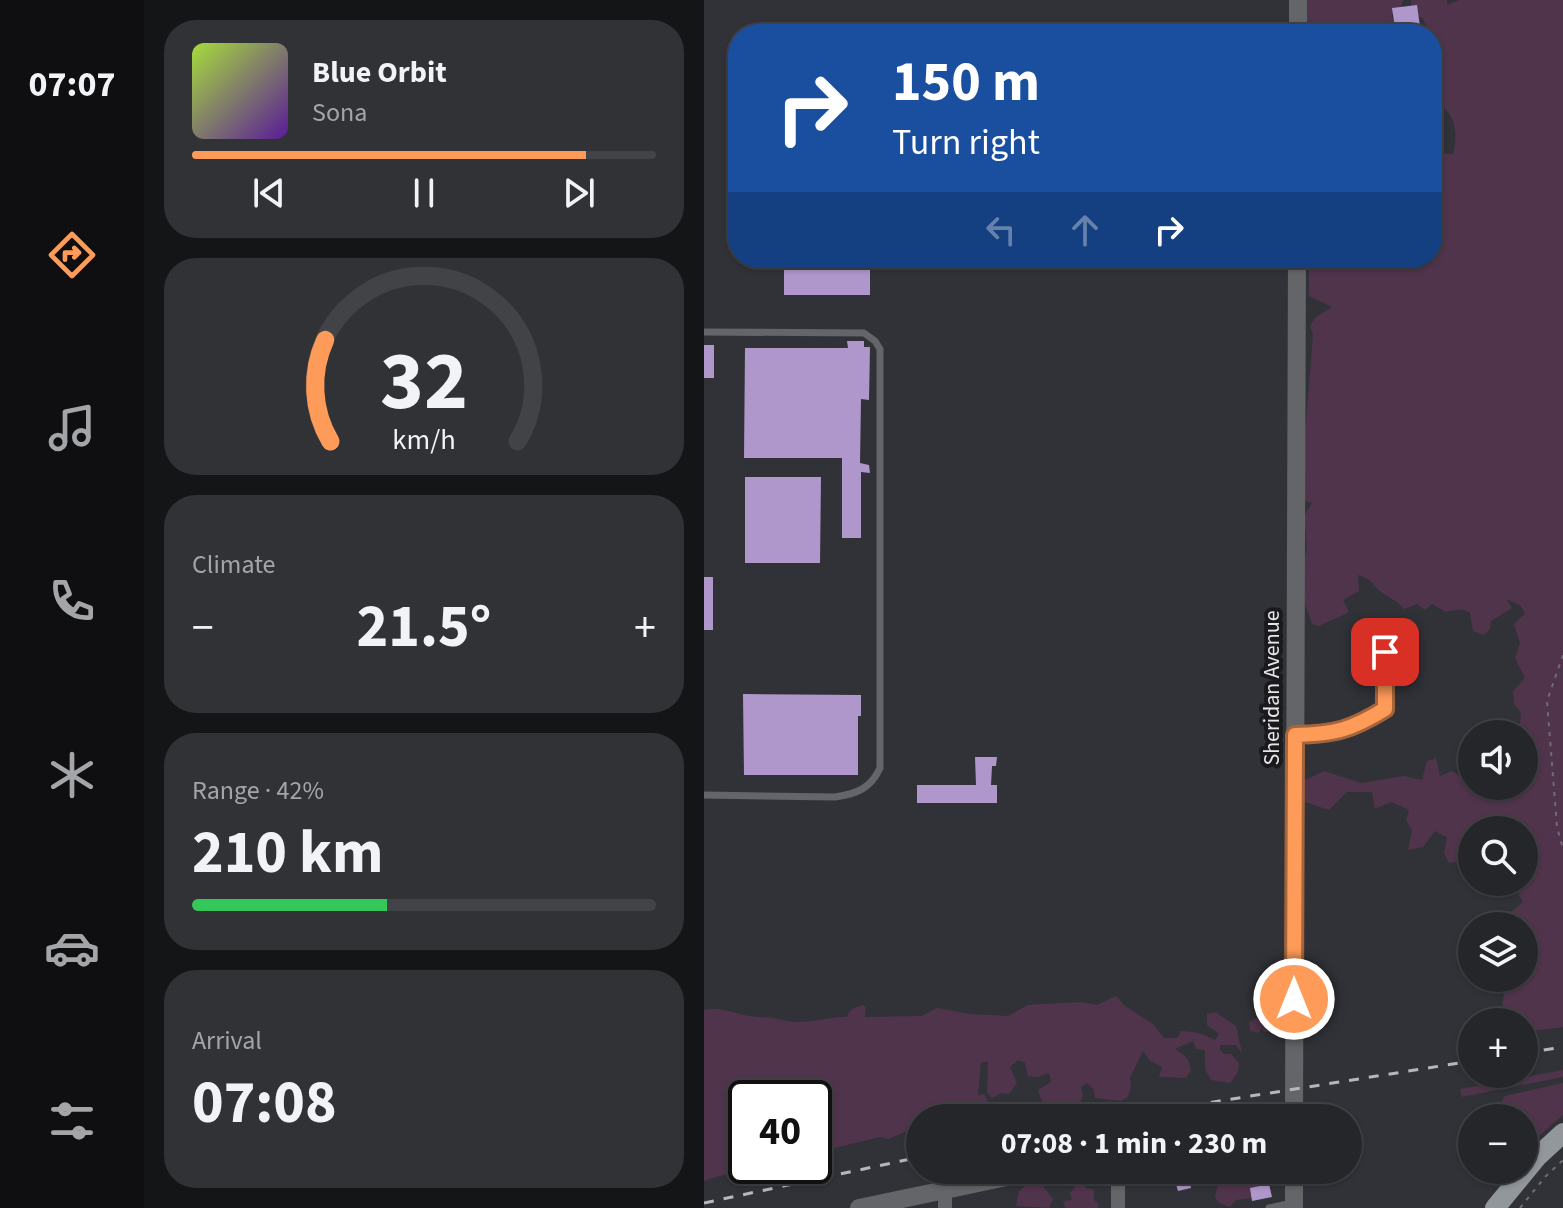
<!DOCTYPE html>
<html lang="en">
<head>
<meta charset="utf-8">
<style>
	body { margin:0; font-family:"Source Sans 3",sans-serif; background:#313236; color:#f1f3f6; height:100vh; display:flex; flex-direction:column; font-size:30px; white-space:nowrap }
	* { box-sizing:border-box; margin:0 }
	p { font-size:26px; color:#a3a5a8 }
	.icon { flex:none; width:44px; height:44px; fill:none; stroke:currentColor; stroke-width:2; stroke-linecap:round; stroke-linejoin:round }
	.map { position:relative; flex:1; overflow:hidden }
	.drawer { display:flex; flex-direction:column; gap:20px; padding:20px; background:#141517; width:560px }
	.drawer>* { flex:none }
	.top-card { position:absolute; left:24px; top:24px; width:714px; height:244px; border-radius:32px; box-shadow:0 2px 6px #0004,0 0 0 2px #424347; background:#1a4fa0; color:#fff; overflow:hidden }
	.tools { position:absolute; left:754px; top:720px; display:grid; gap:16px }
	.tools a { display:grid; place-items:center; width:80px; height:80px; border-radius:50%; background:#25262a; box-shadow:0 2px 6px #0004,0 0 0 2px #424347; font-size:40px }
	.speed { position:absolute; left:24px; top:1080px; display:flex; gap:16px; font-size:40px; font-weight:700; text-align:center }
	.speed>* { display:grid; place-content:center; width:104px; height:104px; border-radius:50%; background:#25262a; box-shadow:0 2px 6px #0004,0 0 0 2px #424347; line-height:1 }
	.speed .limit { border:4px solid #111; border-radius:12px; background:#fff; color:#111 }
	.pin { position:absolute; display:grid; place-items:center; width:68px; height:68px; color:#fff; margin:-34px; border-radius:16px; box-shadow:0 4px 12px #0006 }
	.me { position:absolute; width:88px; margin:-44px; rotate:0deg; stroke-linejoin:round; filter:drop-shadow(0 0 6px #0008) }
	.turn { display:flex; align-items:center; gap:28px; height:168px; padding:0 32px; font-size:36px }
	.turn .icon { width:104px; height:104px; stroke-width:2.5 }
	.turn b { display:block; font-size:56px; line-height:68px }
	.lanes { display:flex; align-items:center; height:76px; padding:0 32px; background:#0003; justify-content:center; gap:40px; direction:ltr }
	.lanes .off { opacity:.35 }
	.big { font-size:60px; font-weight:700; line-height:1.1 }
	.drawer .tile { flex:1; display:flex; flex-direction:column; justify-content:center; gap:12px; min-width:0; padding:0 28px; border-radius:32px; background:#313236 }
	.drawer .dial { align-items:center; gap:0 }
	.dial svg { height:208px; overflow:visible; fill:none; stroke:#424347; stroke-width:7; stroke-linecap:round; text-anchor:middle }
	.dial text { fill:#f1f3f6; stroke:none }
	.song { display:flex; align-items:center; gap:24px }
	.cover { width:96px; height:96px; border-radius:12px; background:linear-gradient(135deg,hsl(80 70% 55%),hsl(270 70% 35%)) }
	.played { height:8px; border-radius:4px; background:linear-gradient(90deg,#fe9b59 85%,#424347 85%) }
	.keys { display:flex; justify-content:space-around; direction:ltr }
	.heat { display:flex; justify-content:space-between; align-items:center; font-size:44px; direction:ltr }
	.charge { height:12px; border-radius:6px; background:linear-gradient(90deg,#34c759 42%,#424347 0) }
	.trip { position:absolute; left:202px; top:1104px; width:456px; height:80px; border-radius:40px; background:#25262a; box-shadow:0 2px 6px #0004,0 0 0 2px #424347; font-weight:700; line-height:80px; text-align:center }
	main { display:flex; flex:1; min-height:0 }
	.tab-bar { display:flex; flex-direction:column; width:144px; justify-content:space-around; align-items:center; background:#0f0f11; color:#a3a5a8 }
	.tab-bar .icon { width:56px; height:56px }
	.tab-bar .on { color:#fe9b59 }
	.tab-bar b { font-size:36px; color:#f1f3f6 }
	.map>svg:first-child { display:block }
	.green { fill:#50344b; fill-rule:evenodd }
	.building { fill:#b097cb }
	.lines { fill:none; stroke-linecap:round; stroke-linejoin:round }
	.path { stroke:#6e6e74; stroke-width:2; stroke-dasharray:4 6; stroke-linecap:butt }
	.service { stroke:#636568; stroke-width:7 }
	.minor { stroke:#636568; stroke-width:14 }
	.tertiary { stroke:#636568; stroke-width:18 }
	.primary { stroke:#92979c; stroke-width:20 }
	.rail { stroke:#b6b7bb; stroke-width:3; stroke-dasharray:10 10; stroke-linecap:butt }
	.route-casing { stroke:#a5653a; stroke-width:20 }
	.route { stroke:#fe9b59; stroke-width:14 }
	.labels { text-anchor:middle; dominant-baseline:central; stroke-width:8; stroke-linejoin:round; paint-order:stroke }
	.street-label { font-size:22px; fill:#e6e6ea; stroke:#1a1a1d }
</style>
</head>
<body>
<main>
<nav class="tab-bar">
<b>07:07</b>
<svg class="icon on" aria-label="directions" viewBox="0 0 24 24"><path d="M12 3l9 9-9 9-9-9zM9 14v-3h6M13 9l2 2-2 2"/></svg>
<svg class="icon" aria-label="music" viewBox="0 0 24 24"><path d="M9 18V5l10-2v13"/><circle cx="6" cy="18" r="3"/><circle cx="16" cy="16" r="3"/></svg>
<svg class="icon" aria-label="phone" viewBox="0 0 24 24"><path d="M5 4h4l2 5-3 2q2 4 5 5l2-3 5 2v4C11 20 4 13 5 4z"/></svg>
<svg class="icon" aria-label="climate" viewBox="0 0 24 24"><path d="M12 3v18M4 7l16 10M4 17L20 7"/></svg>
<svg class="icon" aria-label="car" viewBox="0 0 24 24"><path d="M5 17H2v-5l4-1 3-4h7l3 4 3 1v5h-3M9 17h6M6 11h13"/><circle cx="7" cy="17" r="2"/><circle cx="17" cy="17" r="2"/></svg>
<svg class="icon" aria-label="filters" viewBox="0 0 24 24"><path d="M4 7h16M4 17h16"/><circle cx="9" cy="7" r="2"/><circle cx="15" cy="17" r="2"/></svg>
</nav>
<section class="drawer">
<div class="tile">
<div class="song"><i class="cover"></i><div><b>Blue Orbit</b><p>Sona</p></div></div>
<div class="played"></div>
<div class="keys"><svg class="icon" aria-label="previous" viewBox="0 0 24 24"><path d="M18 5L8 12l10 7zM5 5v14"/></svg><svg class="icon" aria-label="pause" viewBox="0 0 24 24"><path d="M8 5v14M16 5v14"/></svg><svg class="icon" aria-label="next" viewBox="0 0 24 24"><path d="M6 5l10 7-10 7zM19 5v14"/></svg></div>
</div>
<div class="tile dial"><svg viewBox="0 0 100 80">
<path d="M14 69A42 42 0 1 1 86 69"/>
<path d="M14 69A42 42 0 0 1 12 30" stroke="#fe9b59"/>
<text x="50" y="56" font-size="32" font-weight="700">32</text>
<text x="50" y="72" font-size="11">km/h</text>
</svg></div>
<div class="tile"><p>Climate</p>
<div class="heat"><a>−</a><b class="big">21.5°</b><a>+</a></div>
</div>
<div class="tile"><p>Range · 42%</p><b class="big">210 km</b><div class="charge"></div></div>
<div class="tile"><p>Arrival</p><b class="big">07:08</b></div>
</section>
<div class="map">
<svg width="859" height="1208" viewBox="0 0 859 1208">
	<rect width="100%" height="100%" fill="#313238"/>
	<g class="green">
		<polygon points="602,0 699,0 697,7 687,16 698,29 696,34 602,34"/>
		<path d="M707 0H743V5L755 0H859V1027L820 1032V1022H806L798 1010 802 978H820V926H797L791 914 808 911 819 902 808 882H820V830H768V859L745 863 740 853 743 837 731 831 719 847 704 850 708 830 702 820 705 810 687 802 671 809 668 792H643L625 810 601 802 597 782 620 771 657 783 700 776 718 780 723 761 732 758 736 776 748 771 768 783V786L780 789 820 786V734H815L817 713 810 704 809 691 821 678 811 658 816 643 810 624 821 613 816 605 802 599 808 608 787 621 786 629 780 635 769 631 766 613C760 608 749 610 742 612L728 604 721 610 713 604 700 609C692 599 686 599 677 592 666 583 671 581 654 575L655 591 639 600 645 612C635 618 625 620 615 626L608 624 601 604 599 564 603 549 600 516 608 503 596 499 609 335 606 326 611 318 628 307 605 296V258H728V153L749 154C754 135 752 117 737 105L738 85 728 81V34H704L724 30 719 19 708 12Z"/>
		<polygon points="197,258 269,258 269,267 197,268"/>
		<path d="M412 996 421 1006 449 1024 460 1038H474L476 1031C489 1031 500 1034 511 1040L515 1034 503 1025V1014L511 1012 532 1026 538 1053 532 1045H516V1050L520 1054H527L535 1063 534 1072 526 1083 507 1080 501 1069V1050L492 1049 489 1041 471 1049C481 1056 485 1057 487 1070L482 1078 455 1077 458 1067 446 1061 439 1051 426 1078 427 1087 424 1097 417 1101 391 1098 390 1090 383 1083 377 1087 379 1096 375 1105H369L362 1111 352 1108V1103L338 1102 334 1090 347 1082 345 1073 334 1077 324 1076 321 1063 314 1060 306 1067 313 1083 305 1094 297 1093 288 1098 283 1093 284 1062H277L274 1095 280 1094 284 1101 283 1118H216V1125L185 1139 175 1137 123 1150 117 1167C79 1173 37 1166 0 1181V1010C20 1006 36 1017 56 1017 69 1018 66 1017 79 1020 100 1026 121 1017 142 1017L148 1009 159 1005 162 1007 161 1017 218 1016 233 1008 267 1014 304 1016 324 1005 377 1002 393 1005ZM42 1098H110V1166H42Z"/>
		<polygon points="568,1004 571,1013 566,1032 560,1032 558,1029 554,1033 546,1031 545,1022 563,1012"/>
		<polygon points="859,1070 859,1077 758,1097 756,1089"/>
		<polygon points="859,1083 859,1115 823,1146 820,1141 820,1118 793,1118 792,1112 801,1096"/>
		<polygon points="530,1170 547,1170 546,1177 556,1187 549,1198 532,1200 526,1207 515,1203 511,1197 514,1185 531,1184"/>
		<polygon points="370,1175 378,1176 382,1188 390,1190 390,1200 395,1204 394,1208 361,1208 359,1201 368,1200 366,1193 371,1187 365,1182"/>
		<polygon points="324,1184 338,1185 349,1199 345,1208 312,1206 315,1191"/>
	</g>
	<g class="building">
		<polygon points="713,5 717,34 692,34 688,8"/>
		<rect x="80" y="258" width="86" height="37"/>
		<polygon points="143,341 160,341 160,347 166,347 165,400 157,399 156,463 165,465 166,473 157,472 157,538 138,538 138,458 40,458 41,348 144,348"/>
		<rect x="0" y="345" width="10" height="33"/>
		<polygon points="41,477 117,477 116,563 41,563"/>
		<rect x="0" y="577" width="9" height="53"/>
		<polygon points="39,694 157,695 157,716 154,716 154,775 40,775"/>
		<polygon points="271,757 293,757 292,766 288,766 287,785 293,785 293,803 213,803 213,785 272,785"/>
		<polygon points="468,1170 511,1170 512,1178 486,1183 487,1188 474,1191"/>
		<polygon points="565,1184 568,1197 548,1201 546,1188"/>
	</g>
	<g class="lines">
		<g class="path">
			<polyline points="859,655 843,701 853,827 859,849"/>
			<polyline points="816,1208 841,1177 859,1160"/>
		</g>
		<g class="service">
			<path d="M0 332 160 333 171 341 176 349V768C167 788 153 794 131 797L0 795"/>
			<path d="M594 735C631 734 650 728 681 709V652"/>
			<polyline points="565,1208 588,1203"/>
		</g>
		<g class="minor">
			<polyline points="728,85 729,85"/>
			<polyline points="241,1190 241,1208"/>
			<polyline points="414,1208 414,1170"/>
		</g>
		<g class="tertiary">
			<polyline points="594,34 594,0"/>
			<polyline points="590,1118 593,258"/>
			<polyline points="155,1208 336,1170"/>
			<polyline points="590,1208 590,1170"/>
		</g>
		<polyline class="primary" points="791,1208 833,1157 859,1133"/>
		<g class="rail">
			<polyline points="820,1053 859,1047"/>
			<polyline points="408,1118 768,1061"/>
			<polyline points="0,1203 216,1157"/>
		</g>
	</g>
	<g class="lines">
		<g class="route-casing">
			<path id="route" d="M590 999 591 735C631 734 647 730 681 709V652"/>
		</g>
		<use href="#route" class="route"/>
	</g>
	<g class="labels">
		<g class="street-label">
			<text transform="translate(568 688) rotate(-90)">Sheridan Avenue</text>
		</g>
	</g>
</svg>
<div class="tools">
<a><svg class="icon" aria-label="sound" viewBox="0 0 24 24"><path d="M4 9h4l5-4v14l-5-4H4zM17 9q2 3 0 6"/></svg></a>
<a><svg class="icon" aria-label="search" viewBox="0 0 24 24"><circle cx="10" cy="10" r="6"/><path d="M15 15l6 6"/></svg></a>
<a><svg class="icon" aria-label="layers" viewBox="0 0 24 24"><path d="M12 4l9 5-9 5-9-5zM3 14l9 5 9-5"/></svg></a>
<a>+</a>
<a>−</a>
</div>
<div class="speed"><div class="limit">40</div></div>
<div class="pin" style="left:681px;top:652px;background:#d93025"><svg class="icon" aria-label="arrive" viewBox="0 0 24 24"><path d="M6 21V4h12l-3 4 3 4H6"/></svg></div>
<svg class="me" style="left:590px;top:999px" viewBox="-20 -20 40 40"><circle r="17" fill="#fe9b59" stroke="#fff" stroke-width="3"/><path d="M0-11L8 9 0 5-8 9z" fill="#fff"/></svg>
<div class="trip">07:08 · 1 min · 230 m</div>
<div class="top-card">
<div class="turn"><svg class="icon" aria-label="right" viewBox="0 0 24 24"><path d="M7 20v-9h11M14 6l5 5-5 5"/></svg><div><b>150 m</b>Turn right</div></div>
<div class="lanes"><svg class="icon off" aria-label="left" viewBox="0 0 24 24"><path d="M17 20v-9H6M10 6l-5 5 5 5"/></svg><svg class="icon off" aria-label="ahead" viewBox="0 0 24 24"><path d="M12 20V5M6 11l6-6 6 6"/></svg><svg class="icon" aria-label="right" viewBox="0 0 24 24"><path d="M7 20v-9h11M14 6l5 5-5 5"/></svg></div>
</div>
</div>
</main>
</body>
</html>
